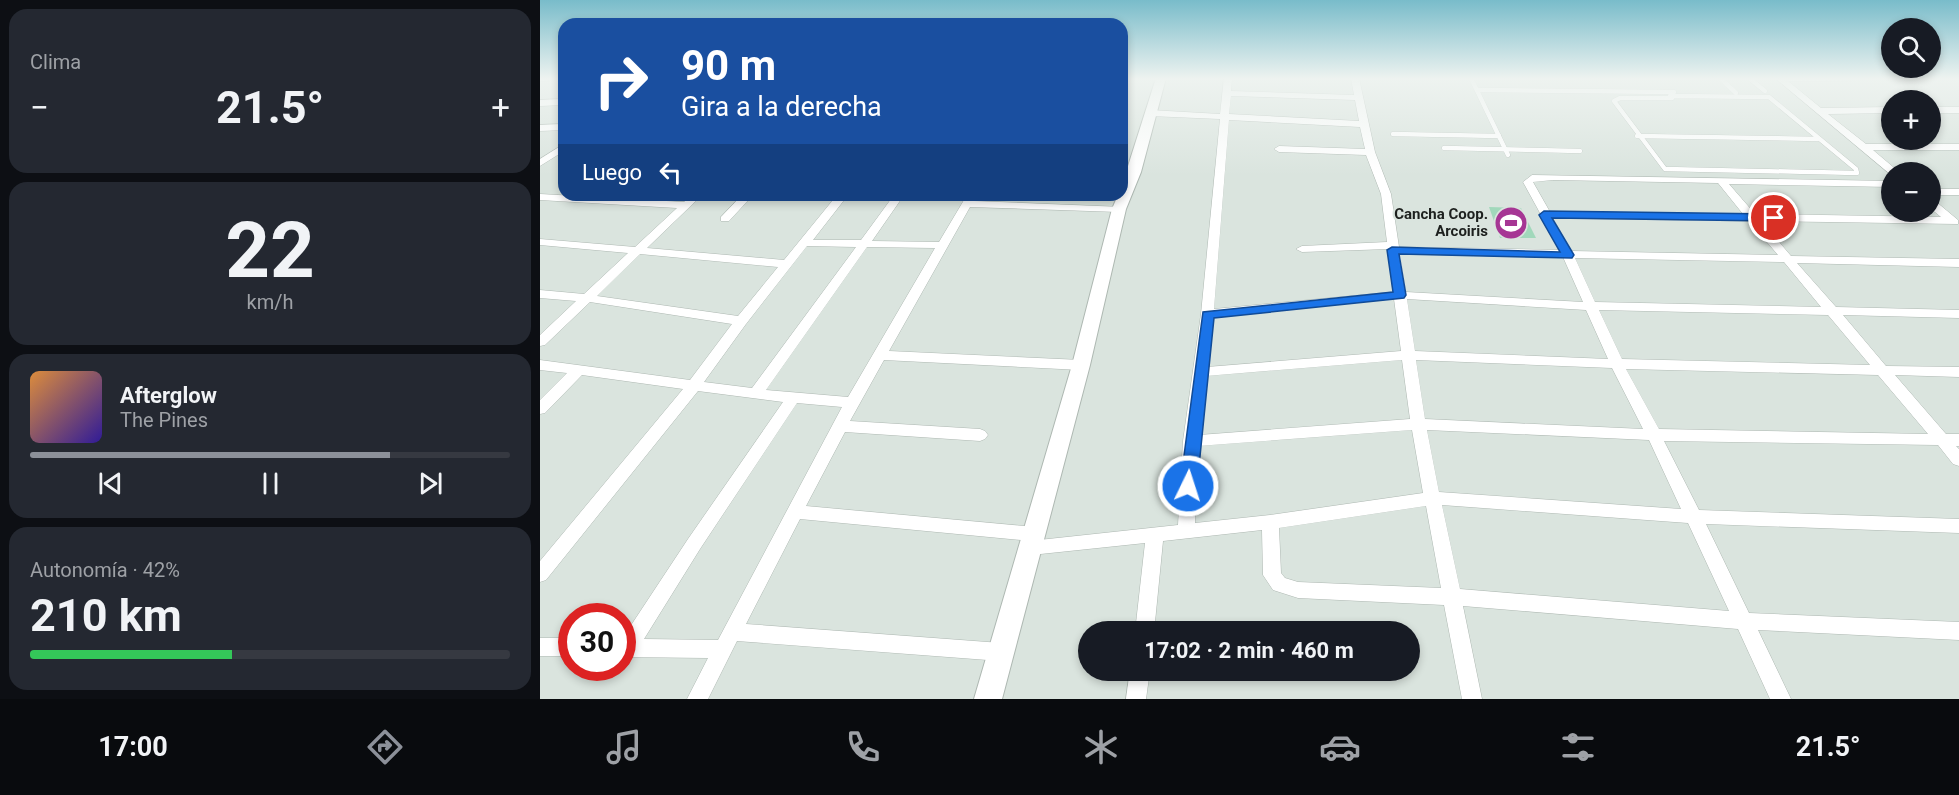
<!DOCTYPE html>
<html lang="es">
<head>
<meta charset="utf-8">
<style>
	body { margin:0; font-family:Roboto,sans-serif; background:#242831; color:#f1f3f6; height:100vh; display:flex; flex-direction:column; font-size:22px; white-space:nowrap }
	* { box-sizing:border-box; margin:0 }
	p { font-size:20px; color:#9ea1a6 }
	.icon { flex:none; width:33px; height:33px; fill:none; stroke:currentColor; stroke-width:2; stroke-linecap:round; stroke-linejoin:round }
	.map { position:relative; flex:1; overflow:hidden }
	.drawer { display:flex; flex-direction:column; gap:9px; padding:9px; background:#0d0f14; width:540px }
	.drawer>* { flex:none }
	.hud { position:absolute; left:18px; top:18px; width:570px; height:183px; border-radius:18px; box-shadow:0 3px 9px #0003; background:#1a4fa0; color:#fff; overflow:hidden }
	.tools { position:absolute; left:1341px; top:18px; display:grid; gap:12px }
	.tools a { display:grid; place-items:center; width:60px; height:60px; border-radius:50%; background:#171b24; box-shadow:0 3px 9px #0003; font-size:30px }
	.speed { position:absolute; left:18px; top:603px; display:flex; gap:12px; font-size:30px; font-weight:700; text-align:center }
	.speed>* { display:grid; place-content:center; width:78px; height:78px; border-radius:50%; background:#171b24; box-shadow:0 3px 9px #0003; line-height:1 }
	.speed .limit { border:9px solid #d22; background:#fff; color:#111 }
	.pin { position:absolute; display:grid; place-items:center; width:51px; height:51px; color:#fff; margin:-26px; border:3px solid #fff; border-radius:50%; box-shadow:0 2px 6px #0007 }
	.me { position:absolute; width:66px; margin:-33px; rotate:4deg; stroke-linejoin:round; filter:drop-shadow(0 0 4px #0008) }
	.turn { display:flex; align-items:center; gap:21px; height:126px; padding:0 24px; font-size:27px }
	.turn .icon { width:78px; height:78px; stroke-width:2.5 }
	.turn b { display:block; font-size:42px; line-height:51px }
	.then { display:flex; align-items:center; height:57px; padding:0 24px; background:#0003; gap:12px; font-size:22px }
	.big { font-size:45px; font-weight:700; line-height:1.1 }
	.drawer .card { flex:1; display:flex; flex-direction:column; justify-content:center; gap:9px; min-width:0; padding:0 21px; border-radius:18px; background:#242831 }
	.drawer .dial { align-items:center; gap:0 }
	.dial b { font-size:78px; line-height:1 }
	.song { display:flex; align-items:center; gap:18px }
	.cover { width:72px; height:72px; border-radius:9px; background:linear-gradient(135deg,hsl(30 70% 55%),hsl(250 70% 35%)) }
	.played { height:6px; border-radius:3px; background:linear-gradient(90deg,#8c9099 75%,#363941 75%) }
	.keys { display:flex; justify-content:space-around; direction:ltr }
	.heat { display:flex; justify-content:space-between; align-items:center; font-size:33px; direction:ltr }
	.charge { height:9px; border-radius:4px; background:linear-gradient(90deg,#34c759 42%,#363941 0) }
	.trip { position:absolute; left:538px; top:621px; width:342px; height:60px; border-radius:30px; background:#171b24; box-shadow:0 3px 9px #0003; font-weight:700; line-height:60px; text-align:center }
	.tab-bar { display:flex; height:96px; justify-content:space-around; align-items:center; background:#090b0e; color:#9ea1a6 }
	.tab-bar .icon { width:42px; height:42px }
	.tab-bar .current { color:#8c9099 }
	.tab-bar b { font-size:27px; color:#f1f3f6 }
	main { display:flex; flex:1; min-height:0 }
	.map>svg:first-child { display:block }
	.green { fill:#a1d8bb }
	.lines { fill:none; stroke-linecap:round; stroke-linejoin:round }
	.lane-casing { stroke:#aeb8b2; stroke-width:5 }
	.street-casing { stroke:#aeb8b2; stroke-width:1 }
	.secondary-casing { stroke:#aeb8b2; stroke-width:2 }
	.lane { stroke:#fff; stroke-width:4.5 }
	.street { fill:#fff; fill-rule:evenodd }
	.secondary { fill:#fff; fill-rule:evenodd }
	.route { fill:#1a73e8; stroke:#114b97; stroke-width:1.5 }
	.labels { text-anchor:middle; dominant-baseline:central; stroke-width:4.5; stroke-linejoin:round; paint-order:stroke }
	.poi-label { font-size:15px; font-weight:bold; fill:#1d201e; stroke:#dae4de; text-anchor:end }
</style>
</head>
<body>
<main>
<section class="drawer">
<div class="card"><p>Clima</p>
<div class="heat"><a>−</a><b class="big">21.5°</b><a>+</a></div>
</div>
<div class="card dial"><b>22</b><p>km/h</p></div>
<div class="card">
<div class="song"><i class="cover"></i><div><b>Afterglow</b><p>The Pines</p></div></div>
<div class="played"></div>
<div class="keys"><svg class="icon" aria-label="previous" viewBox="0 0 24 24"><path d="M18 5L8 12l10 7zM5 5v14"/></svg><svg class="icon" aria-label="pause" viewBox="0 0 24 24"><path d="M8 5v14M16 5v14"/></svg><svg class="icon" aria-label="next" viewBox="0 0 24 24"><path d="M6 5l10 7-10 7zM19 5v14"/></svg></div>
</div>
<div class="card"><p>Autonomía · 42%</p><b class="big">210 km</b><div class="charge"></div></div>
</section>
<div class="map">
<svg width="1419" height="699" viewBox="0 0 1419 699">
	<rect width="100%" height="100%" fill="#dae4de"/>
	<polygon class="green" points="949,207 981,208 996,238 960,238"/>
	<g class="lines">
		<g class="lane-casing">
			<g id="lane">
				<polyline points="886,78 931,78"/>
				<polyline points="931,78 968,155"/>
				<polyline points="1180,78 1196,93"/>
				<polyline points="1209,78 1225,91"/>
				<polyline points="937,90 1134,92"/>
				<polyline points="1130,96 1229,97 1316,169 1317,173 1125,169 1074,101 1080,98 1132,98"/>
				<polyline points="853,134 959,136"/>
				<polyline points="1097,136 1279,139"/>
				<polyline points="904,148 1040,151"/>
			</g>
		</g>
		<g class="street-casing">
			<g id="street">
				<polygon points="0,78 24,78 24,80 0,81"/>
				<path d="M684 78H692L691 91 814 95 811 78H819L835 152 851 194 859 247 1020 250 999 215 1000 213 983 182 992 175 1352 181V187L1189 184 1215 214 1401 217 1390 208V199L1394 200 1418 220V224L1221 221 1251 256 1419 259V267L1257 263 1296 307 1419 310V318L1303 315 1346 366 1419 367V377L1355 375 1406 434H1419V446H1416L1419 449V466L1413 464 1398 445 1124 441 1159 510 1419 519V533L1166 524 1209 613 1419 622V640L1218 630 1251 699H1230L1198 629 923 606 942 699H922L904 605 758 598 733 590 723 575 722 530 623 541 614 632H595L605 543 491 555 485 553 482 548 485 543 491 541 260 519 206 624 461 643 468 646 471 652 468 658 461 661 197 641 168 699H147L168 658 83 657 82 639 148 539 243 402 158 391 6 580 0 582V561L143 389 42 375 5 413 0 414V400L27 373 0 370V360L150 380 192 324 50 302 5 345 0 346V335L36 301 0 298V290L44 294 88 253 0 245V239L95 247 137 208 0 200V194L144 202 151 195H162L107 248 244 260 297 195H308L273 240H321L354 195H364L332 241 399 242 427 195H437L434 201 583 207V211L579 212 430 207 349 351 541 360 548 365 541 370 344 360 310 421 440 429 445 431 448 435 445 439 440 441 305 432 266 506 495 527 501 529 504 534 499 540 638 525 643 441 661 314 680 119 610 116 606 113 610 110 680 114ZM691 96 815 100 819 121 689 114ZM689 120 820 127 825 149 739 146 734 149 739 152 826 155 841 194 847 242 762 246 756 249 762 252 848 249 853 292 674 309ZM1013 180 1178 183 1203 214 1010 212 993 182ZM1013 218 1209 221 1238 255 1031 251ZM267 246 316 247 212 388 164 382 206 324ZM327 247 395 248 308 397 226 390ZM100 254 238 267 198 316 57 296ZM860 254 1023 257 1043 302 866 292ZM1035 258 1244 262 1281 307 1055 302ZM854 299 861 351 667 367 673 317ZM867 299 1046 310 1068 359 875 351ZM1059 310 1288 315 1330 365 1082 359ZM862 360 870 419 659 435 666 376ZM876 360 1072 368 1103 429 885 419ZM1086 369 1338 375 1388 434 1119 429ZM257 403 302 407 178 640 104 639 160 549ZM872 430 883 493 730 515 655 523 658 446ZM887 430 1109 440 1141 509 899 492ZM902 505 1148 523 1189 611 920 589ZM886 506 901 588 758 582 745 578 741 573 739 528Z"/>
				<polygon points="1235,78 1399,78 1395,80 1248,81 1281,108 1352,107 1352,113 1288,114 1326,144 1419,144 1419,150 1333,150 1359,172 1350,174"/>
				<polygon points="24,99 24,105 0,106 0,100"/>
				<rect x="1390" y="107" width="29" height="6"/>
				<polygon points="24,124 24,130 0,131 0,125"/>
				<polygon points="24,144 24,151 0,166 0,159"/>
				<rect x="1390" y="189" width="29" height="6"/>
				<polygon points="202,195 213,195 189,221 181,221 181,217"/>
				<rect x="0" y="638" width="32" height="18"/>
				<polygon points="590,670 610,670 606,699 586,699"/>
			</g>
		</g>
		<g class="secondary-casing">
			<polygon id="secondary" points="616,78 626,78 601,172 586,209 550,365 462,699 434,699 532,365 572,209 578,195 582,195 582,185"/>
		</g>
		<use href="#lane" class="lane"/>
		<use href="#street" class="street"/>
		<use href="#secondary" class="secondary"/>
	</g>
	<linearGradient id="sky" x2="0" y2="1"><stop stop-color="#79bcca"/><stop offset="0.45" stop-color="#eef3f0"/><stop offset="1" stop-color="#eef3f0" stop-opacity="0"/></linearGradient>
	<rect width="1419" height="175" fill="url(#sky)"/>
	<polygon class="route" points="1004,211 1234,214 1239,218 1234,221 1012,218 1034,255 1032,258 859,254 866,295 864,298 674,318 657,486 648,492 643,490 640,486 663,312 853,292 847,250 852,247 1020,252 999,215"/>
	<defs>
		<g id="stadium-disc" transform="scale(1.725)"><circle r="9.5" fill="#a63694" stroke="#dae4de"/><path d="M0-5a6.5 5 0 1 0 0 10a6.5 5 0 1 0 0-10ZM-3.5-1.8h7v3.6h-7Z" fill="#fff"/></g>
	</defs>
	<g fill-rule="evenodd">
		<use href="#stadium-disc" x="971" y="223"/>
	</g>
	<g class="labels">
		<g class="poi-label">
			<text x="948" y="214">Cancha Coop.<tspan x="948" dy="17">Arcoiris</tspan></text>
		</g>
	</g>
</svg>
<div class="tools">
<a><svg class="icon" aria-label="search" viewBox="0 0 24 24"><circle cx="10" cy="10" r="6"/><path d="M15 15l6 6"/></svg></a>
<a>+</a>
<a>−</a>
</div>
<div class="speed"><div class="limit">30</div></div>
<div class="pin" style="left:1234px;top:218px;background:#d93025"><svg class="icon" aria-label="arrive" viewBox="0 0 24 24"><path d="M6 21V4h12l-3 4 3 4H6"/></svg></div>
<svg class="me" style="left:648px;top:486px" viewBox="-20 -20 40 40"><circle r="17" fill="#1a73e8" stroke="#fff" stroke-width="3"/><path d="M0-11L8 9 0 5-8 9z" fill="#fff"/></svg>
<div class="trip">17:02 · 2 min · 460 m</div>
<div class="hud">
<div class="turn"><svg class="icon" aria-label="right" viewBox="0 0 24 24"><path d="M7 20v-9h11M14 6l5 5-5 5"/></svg><div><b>90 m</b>Gira a la derecha</div></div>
<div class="then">Luego<svg class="icon" aria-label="left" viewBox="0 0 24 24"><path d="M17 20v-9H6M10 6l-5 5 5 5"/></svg></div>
</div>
</div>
</main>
<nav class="tab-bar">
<b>17:00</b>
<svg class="icon current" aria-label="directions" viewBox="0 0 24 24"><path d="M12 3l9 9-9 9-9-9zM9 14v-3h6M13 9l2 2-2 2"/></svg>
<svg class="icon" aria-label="music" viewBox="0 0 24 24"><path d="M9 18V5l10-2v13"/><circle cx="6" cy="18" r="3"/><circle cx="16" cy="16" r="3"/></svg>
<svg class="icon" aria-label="phone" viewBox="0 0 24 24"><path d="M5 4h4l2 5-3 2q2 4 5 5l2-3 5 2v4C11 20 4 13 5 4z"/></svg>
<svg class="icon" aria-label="climate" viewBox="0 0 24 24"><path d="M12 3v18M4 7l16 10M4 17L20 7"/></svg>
<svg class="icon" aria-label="car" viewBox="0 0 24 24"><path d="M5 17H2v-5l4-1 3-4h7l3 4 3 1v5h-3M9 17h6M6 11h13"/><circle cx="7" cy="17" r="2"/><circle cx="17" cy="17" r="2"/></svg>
<svg class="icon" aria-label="filters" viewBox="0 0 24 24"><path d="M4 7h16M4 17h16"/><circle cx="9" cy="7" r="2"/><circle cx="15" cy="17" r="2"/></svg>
<b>21.5°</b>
</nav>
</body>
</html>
